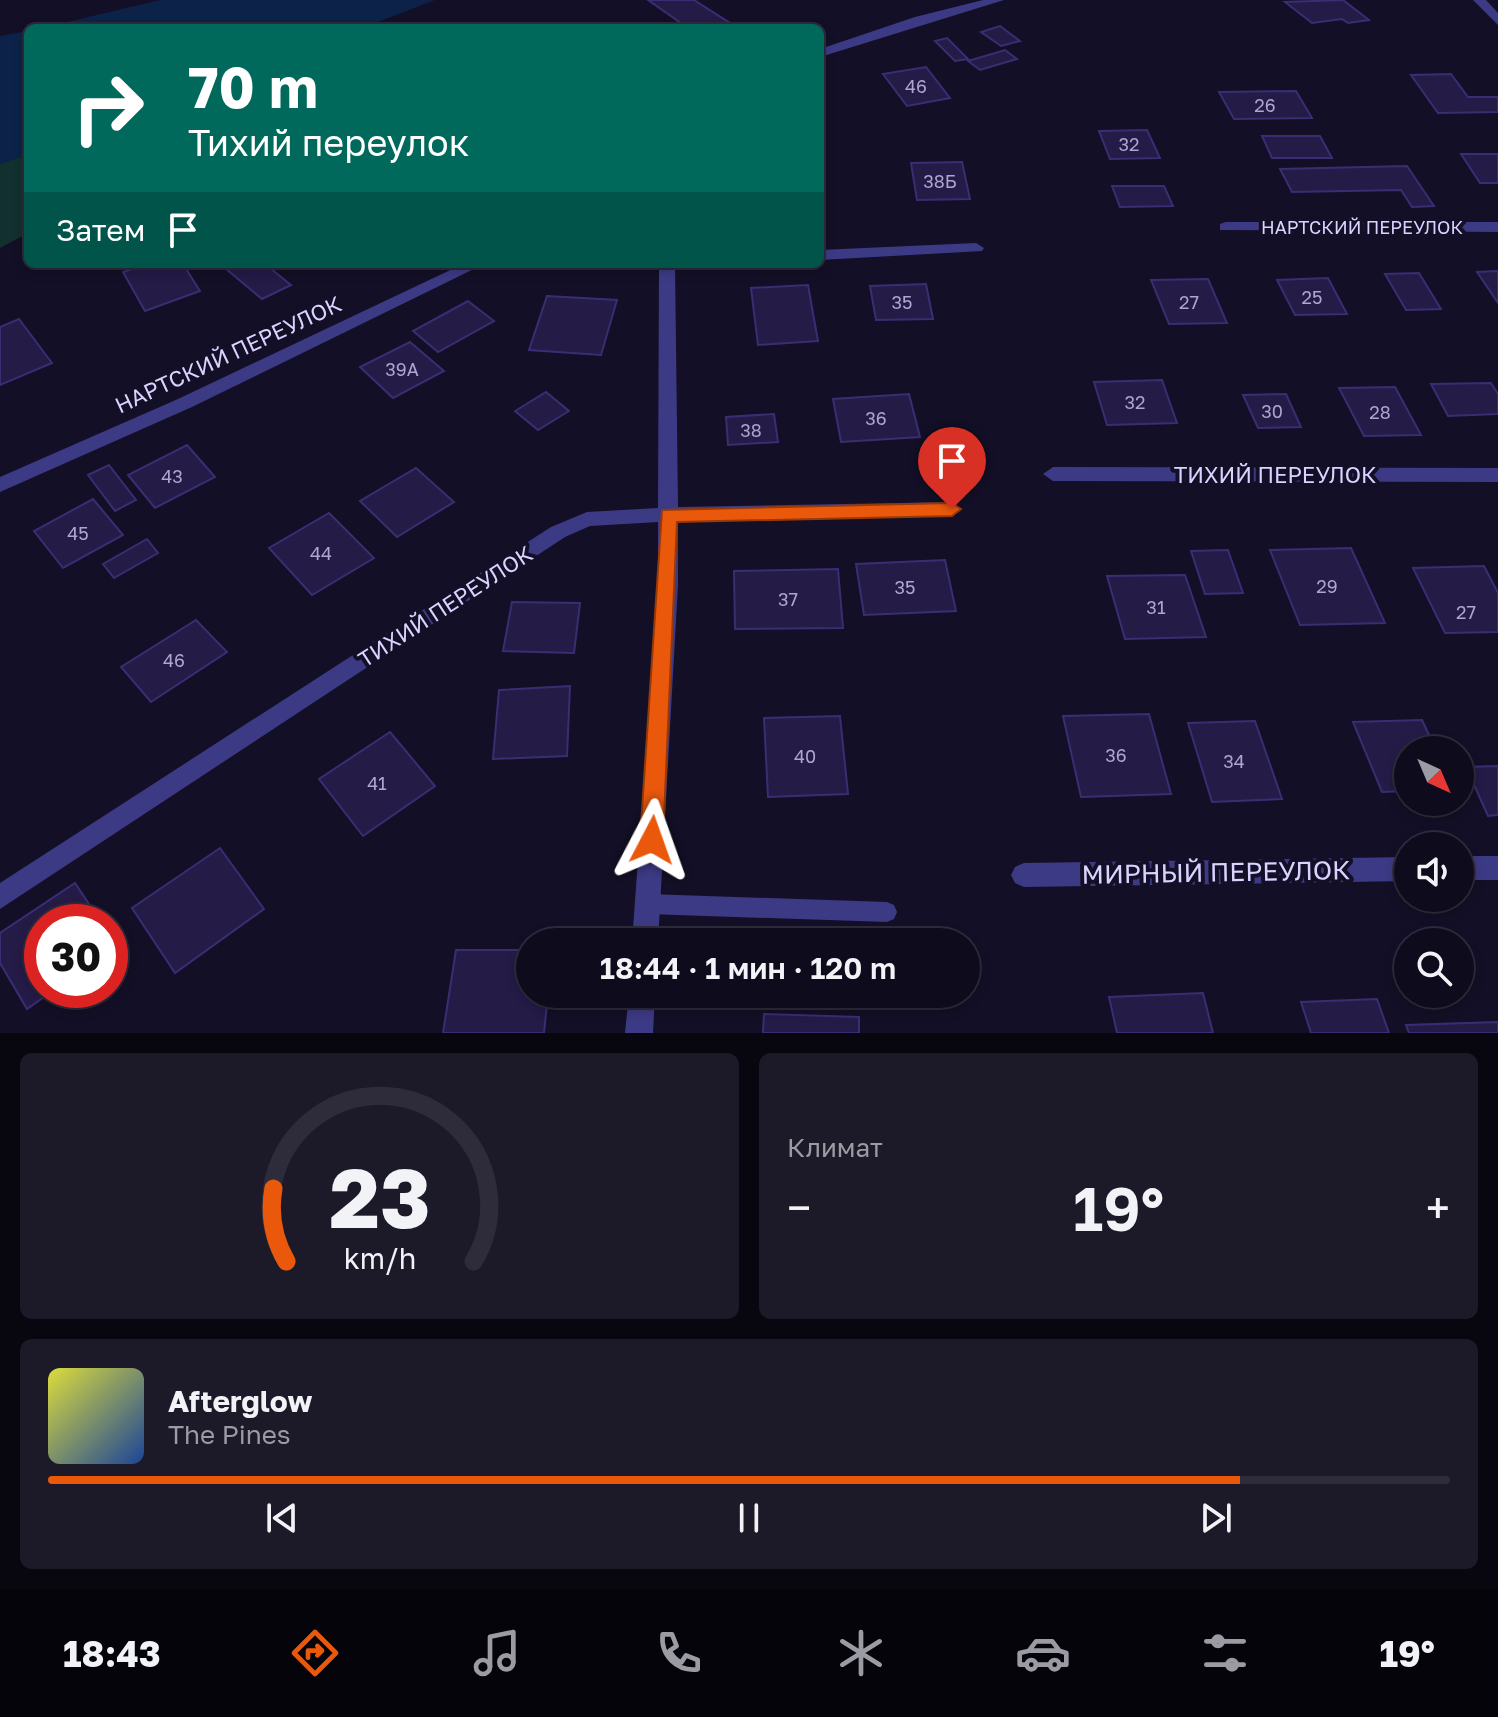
<!DOCTYPE html>
<html lang="ru">
<head>
<meta charset="utf-8">
<style>
	body { margin:0; font-family:"Golos Text",sans-serif; background:#1c1929; color:#f1f3f6; height:100vh; display:flex; flex-direction:column; font-size:30px; white-space:nowrap }
	* { box-sizing:border-box; margin:0 }
	p { font-size:26px; color:#9b9ba3 }
	.icon { flex:none; width:44px; height:44px; fill:none; stroke:currentColor; stroke-width:2; stroke-linecap:round; stroke-linejoin:round }
	.map { position:relative; height:1033px; overflow:hidden }
	.side { display:flex; flex-direction:column; gap:20px; padding:20px; background:#08060f; flex:1 }
	.side>* { flex:none }
	.hud { position:absolute; left:24px; top:24px; width:800px; height:244px; border-radius:12px; box-shadow:0 4px 12px #0003,0 0 0 2px #2e2b3b; background:#00695c; color:#fff; overflow:hidden }
	.needle { width:52px; rotate:136deg }
	.fabs { position:absolute; left:1394px; top:736px; display:grid; gap:16px }
	.fabs a { display:grid; place-items:center; width:80px; height:80px; border-radius:50%; background:#0e0b1c; box-shadow:0 4px 12px #0003,0 0 0 2px #2e2b3b; font-size:40px }
	.speed { position:absolute; left:24px; top:904px; display:flex; gap:16px; font-size:40px; font-weight:700; text-align:center }
	.speed>* { display:grid; place-content:center; width:104px; height:104px; border-radius:50%; background:#0e0b1c; box-shadow:0 4px 12px #0003,0 0 0 2px #2e2b3b; line-height:1 }
	.speed .limit { border:12px solid #d22; background:#fff; color:#111 }
	.pin { position:absolute; display:grid; place-items:center; width:68px; height:68px; color:#fff; margin:-82px -34px; border-radius:50% 50% 50% 0; rotate:-45deg; box-shadow:0 0 8px #0007 }
	.pin .icon { rotate:45deg }
	.me { position:absolute; width:88px; margin:-44px; rotate:4deg; stroke-linejoin:round; filter:drop-shadow(0 0 6px #0008) }
	.turn { display:flex; align-items:center; gap:28px; height:168px; padding:0 32px; font-size:36px }
	.turn .icon { width:104px; height:104px; stroke-width:2.5 }
	.turn b { display:block; font-size:56px; line-height:68px }
	.then { display:flex; align-items:center; height:76px; padding:0 32px; background:#0003; gap:16px; font-size:30px }
	.big { font-size:60px; font-weight:600; line-height:1.1 }
	.side .card { flex:1; display:flex; flex-direction:column; justify-content:center; gap:12px; min-width:0; padding:0 28px; border-radius:12px; background:#1c1929 }
	.side .dial { align-items:center; gap:0 }
	.dial svg { height:208px; overflow:visible; fill:none; stroke:#2e2b3b; stroke-width:7; stroke-linecap:round; text-anchor:middle }
	.dial text { fill:#f1f3f6; stroke:none }
	.song { display:flex; align-items:center; gap:24px }
	.cover { width:96px; height:96px; border-radius:12px; background:linear-gradient(135deg,hsl(60 70% 55%),hsl(220 70% 35%)) }
	.played { height:8px; border-radius:4px; background:linear-gradient(90deg,#ea580c 85%,#2e2b3b 85%) }
	.keys { display:flex; justify-content:space-around; direction:ltr }
	.heat { display:flex; justify-content:space-between; align-items:center; font-size:44px; direction:ltr }
	.side .tiles { flex:1; display:grid; gap:20px; grid-template-columns:1fr 1fr }
	.card:last-child { grid-column:span 2 }
	.trip { position:absolute; left:516px; top:928px; width:464px; height:80px; border-radius:40px; background:#0e0b1c; box-shadow:0 4px 12px #0003,0 0 0 2px #2e2b3b; font-weight:600; line-height:80px; text-align:center }
	.dock { display:flex; height:128px; justify-content:space-around; align-items:center; background:#06040b; color:#9b9ba3 }
	.dock .icon { width:56px; height:56px }
	.dock .current { color:#ea580c }
	.dock b { font-size:36px; color:#f1f3f6 }
	.map>svg:first-child { display:block }
	.green { fill:#12302f }
	.water { fill:#0c2248 }
	.building { fill:#241b47; stroke:#3b2d73; stroke-width:2 }
	.lines { fill:none; stroke-linecap:round; stroke-linejoin:round }
	.service { fill:#3d3a85; fill-rule:evenodd }
	.minor { fill:#3d3a85; fill-rule:evenodd }
	.route { fill:#ea580c; stroke:#983908; stroke-width:2 }
	.labels { text-anchor:middle; dominant-baseline:central; stroke-width:8; stroke-linejoin:round; paint-order:stroke }
	.number-label { font-size:18px; fill:#aca6d1 }
	.far-street-label { font-size:18px; fill:#d9d4ff; stroke:#130f26 }
	.street-label { font-size:22px; fill:#d9d4ff; stroke:#130f26 }
	.near-street-label { font-size:26px; fill:#d9d4ff; stroke:#130f26 }
</style>
</head>
<body>
<div class="map">
<svg width="1498" height="1033" viewBox="0 0 1498 1033">
	<rect width="100%" height="100%" fill="#130f26"/>
	<polygon class="green" points="28,153 28,233 0,248 0,162"/>
	<g class="water">
		<polygon points="160,0 435,0 362,28 42,28"/>
		<polygon points="28,31 28,155 0,164 0,36"/>
	</g>
	<g class="building">
		<polygon points="648,0 694,0 730,23 721,28 679,28 685,26"/>
		<polygon points="1343,0 1369,20 1348,23 1342,19 1312,23 1285,2"/>
		<polygon points="1000,26 1020,41 1001,46 981,32"/>
		<polygon points="947,38 968,59 955,61 935,41"/>
		<polygon points="1005,50 1017,59 980,70 968,61"/>
		<polygon points="926,67 950,98 907,106 883,74"/>
		<polygon points="1451,74 1468,97 1498,97 1498,112 1438,113 1411,75"/>
		<polygon points="1296,91 1312,118 1234,119 1219,92"/>
		<polygon points="1147,130 1160,158 1110,159 1099,131"/>
		<polygon points="1262,136 1320,136 1332,158 1272,158"/>
		<polygon points="1461,154 1498,154 1498,183 1480,183"/>
		<polygon points="962,162 970,199 917,200 911,163"/>
		<polygon points="1407,166 1434,206 1412,207 1401,190 1292,192 1280,169"/>
		<polygon points="1112,186 1164,186 1173,206 1120,207"/>
		<polygon points="146,264 183,264 200,291 145,311 123,272"/>
		<polygon points="220,264 265,264 291,285 262,299"/>
		<polygon points="1498,271 1498,303 1477,272"/>
		<polygon points="1419,273 1441,309 1406,310 1385,274"/>
		<polygon points="1328,278 1347,314 1295,315 1277,280"/>
		<polygon points="1208,279 1227,323 1169,324 1151,280"/>
		<polygon points="926,284 933,319 876,320 870,286"/>
		<polygon points="808,285 818,341 758,345 751,288"/>
		<polygon points="547,296 617,300 601,355 529,350"/>
		<polygon points="468,301 494,321 438,352 413,331"/>
		<polygon points="19,319 52,363 0,385 0,327"/>
		<polygon points="410,342 444,371 393,398 360,367"/>
		<polygon points="1162,380 1177,423 1107,425 1094,382"/>
		<polygon points="1491,383 1498,394 1498,414 1448,416 1431,384"/>
		<polygon points="1395,387 1421,435 1364,436 1339,388"/>
		<polygon points="546,392 569,411 538,430 515,411"/>
		<polygon points="909,394 920,437 841,442 833,399"/>
		<polygon points="1286,394 1301,427 1258,428 1243,395"/>
		<polygon points="774,414 778,442 728,445 726,417"/>
		<polygon points="187,445 215,477 155,508 128,475"/>
		<polygon points="109,465 136,500 115,511 88,475"/>
		<polygon points="416,468 454,502 397,537 360,501"/>
		<polygon points="93,499 123,535 63,568 34,531"/>
		<polygon points="329,513 374,558 312,595 269,548"/>
		<polygon points="147,539 158,553 114,578 103,564"/>
		<polygon points="1351,548 1385,623 1300,625 1270,550"/>
		<polygon points="1228,550 1243,593 1205,594 1191,551"/>
		<polygon points="945,560 956,611 864,615 856,564"/>
		<polygon points="1484,566 1498,593 1498,632 1445,633 1413,568"/>
		<polygon points="838,569 843,628 735,629 734,571"/>
		<polygon points="1185,575 1206,637 1125,639 1107,576"/>
		<polygon points="512,602 580,603 574,653 503,651"/>
		<polygon points="196,620 227,652 151,702 121,667"/>
		<polygon points="570,686 567,756 493,759 499,690"/>
		<polygon points="1149,714 1171,794 1081,797 1063,716"/>
		<polygon points="840,716 848,794 768,797 764,718"/>
		<polygon points="1422,720 1436,750 1408,750 1408,791 1382,792 1353,722"/>
		<polygon points="1255,721 1282,799 1212,802 1188,723"/>
		<polygon points="390,732 435,786 363,836 319,779"/>
		<polygon points="1498,766 1498,815 1488,816 1466,767"/>
		<polygon points="220,848 264,909 175,973 132,908"/>
		<polygon points="75,883 101,922 42,922 42,990 54,990 27,1009 0,963 0,933"/>
		<polygon points="456,950 530,950 530,994 548,994 544,1033 443,1033"/>
		<polygon points="1203,993 1213,1033 1117,1033 1109,997"/>
		<polygon points="1377,999 1389,1033 1311,1033 1301,1002"/>
		<polygon points="764,1014 859,1017 859,1033 763,1033"/>
		<polygon points="1498,1022 1498,1033 1409,1033 1406,1025"/>
	</g>
	<g class="lines">
		<polygon class="service" points="648,894 887,902 894,905 897,912 894,919 887,922 648,914 641,911 638,904 641,897"/>
		<g class="minor">
			<polygon points="983,0 1004,0 820,57 820,49 915,17"/>
			<polygon points="1473,0 1486,0 1498,13 1498,25"/>
			<polygon points="1226,222 1498,222 1498,232 1220,230 1220,224"/>
			<polygon points="976,243 984,248 982,251 820,260 820,250"/>
			<polygon points="463,264 484,264 192,407 0,492 0,477 178,399"/>
			<polygon points="659,264 675,264 678,507 952,502 962,509 952,516 678,521 678,585 658,942 632,942 658,585 658,522 590,526 565,537 0,909 0,883 551,527 587,512 658,508"/>
			<polygon points="1053,467 1498,468 1498,482 1053,481 1043,474"/>
			<rect x="1460" y="856" width="38" height="24"/>
			<polygon points="1408,857 1408,881 1024,887 1015,883 1011,875 1015,867 1024,863"/>
			<polygon points="629,994 655,994 653,1033 625,1033"/>
		</g>
	</g>
	<polygon class="route" points="952,503 961,509 952,516 677,522 663,840 660,847 652,850 644,847 640,840 662,510"/>
	<g class="labels">
		<g class="number-label">
			<text x="916" y="86">46</text>
			<text x="1265" y="105">26</text>
			<text x="1129" y="144">32</text>
			<text x="940" y="181">38Б</text>
			<text x="1312" y="297">25</text>
			<text x="902" y="302">35</text>
			<text x="1189" y="302">27</text>
			<text x="402" y="369">39А</text>
			<text x="1135" y="402">32</text>
			<text x="1272" y="411">30</text>
			<text x="1380" y="412">28</text>
			<text x="876" y="418">36</text>
			<text x="751" y="430">38</text>
			<text x="172" y="476">43</text>
			<text x="78" y="533">45</text>
			<text x="321" y="553">44</text>
			<text x="1327" y="586">29</text>
			<text x="905" y="587">35</text>
			<text x="788" y="599">37</text>
			<text x="1156" y="607">31</text>
			<text x="1466" y="612">27</text>
			<text x="174" y="660">46</text>
			<text x="1116" y="755">36</text>
			<text x="805" y="756">40</text>
			<text x="1234" y="761">34</text>
			<text x="377" y="783">41</text>
		</g>
		<g class="far-street-label">
			<text x="1362" y="227">НАРТСКИЙ ПЕРЕУЛОК</text>
		</g>
		<g class="street-label">
			<text transform="translate(228 354) rotate(-25)">НАРТСКИЙ ПЕРЕУЛОК</text>
			<text x="1275" y="474">ТИХИЙ ПЕРЕУЛОК</text>
			<text transform="translate(445 606) rotate(-33)">ТИХИЙ ПЕРЕУЛОК</text>
		</g>
		<g class="near-street-label">
			<text transform="translate(1216 872) rotate(-1)">МИРНЫЙ ПЕРЕУЛОК</text>
		</g>
	</g>
</svg>
<div class="fabs">
<a><svg class="needle" viewBox="-14 -14 28 28"><path d="M0-13l5 13h-10z" fill="#e53935"/><path d="M0 13l5-13h-10z" fill="#9b9ba3"/></svg></a>
<a><svg class="icon" aria-label="sound" viewBox="0 0 24 24"><path d="M4 9h4l5-4v14l-5-4H4zM17 9q2 3 0 6"/></svg></a>
<a><svg class="icon" aria-label="search" viewBox="0 0 24 24"><circle cx="10" cy="10" r="6"/><path d="M15 15l6 6"/></svg></a>
</div>
<div class="speed"><div class="limit">30</div></div>
<div class="pin" style="left:952px;top:509px;background:#d93025"><svg class="icon" aria-label="arrive" viewBox="0 0 24 24"><path d="M6 21V4h12l-3 4 3 4H6"/></svg></div>
<svg class="me" style="left:652px;top:840px" viewBox="-20 -20 40 40"><path d="M0-17L14 15 0 8-14 15z" fill="#ea580c" stroke="#fff" stroke-width="4"/></svg>
<div class="trip">18:44 · 1 мин · 120 m</div>
<div class="hud">
<div class="turn"><svg class="icon" aria-label="right" viewBox="0 0 24 24"><path d="M7 20v-9h11M14 6l5 5-5 5"/></svg><div><b>70 m</b>Тихий переулок</div></div>
<div class="then">Затем<svg class="icon" aria-label="arrive" viewBox="0 0 24 24"><path d="M6 21V4h12l-3 4 3 4H6"/></svg></div>
</div>
</div>
<section class="side">
<div class="tiles">
<div class="card dial"><svg viewBox="0 0 100 80">
<path d="M14 69A42 42 0 1 1 86 69"/>
<path d="M14 69A42 42 0 0 1 9 41" stroke="#ea580c"/>
<text x="50" y="56" font-size="32" font-weight="700">23</text>
<text x="50" y="72" font-size="11">km/h</text>
</svg></div>
<div class="card"><p>Климат</p>
<div class="heat"><a>−</a><b class="big">19°</b><a>+</a></div>
</div>
<div class="card">
<div class="song"><i class="cover"></i><div><b>Afterglow</b><p>The Pines</p></div></div>
<div class="played"></div>
<div class="keys"><svg class="icon" aria-label="previous" viewBox="0 0 24 24"><path d="M18 5L8 12l10 7zM5 5v14"/></svg><svg class="icon" aria-label="pause" viewBox="0 0 24 24"><path d="M8 5v14M16 5v14"/></svg><svg class="icon" aria-label="next" viewBox="0 0 24 24"><path d="M6 5l10 7-10 7zM19 5v14"/></svg></div>
</div>
</div>
</section>
<nav class="dock">
<b>18:43</b>
<svg class="icon current" aria-label="directions" viewBox="0 0 24 24"><path d="M12 3l9 9-9 9-9-9zM9 14v-3h6M13 9l2 2-2 2"/></svg>
<svg class="icon" aria-label="music" viewBox="0 0 24 24"><path d="M9 18V5l10-2v13"/><circle cx="6" cy="18" r="3"/><circle cx="16" cy="16" r="3"/></svg>
<svg class="icon" aria-label="phone" viewBox="0 0 24 24"><path d="M5 4h4l2 5-3 2q2 4 5 5l2-3 5 2v4C11 20 4 13 5 4z"/></svg>
<svg class="icon" aria-label="climate" viewBox="0 0 24 24"><path d="M12 3v18M4 7l16 10M4 17L20 7"/></svg>
<svg class="icon" aria-label="car" viewBox="0 0 24 24"><path d="M5 17H2v-5l4-1 3-4h7l3 4 3 1v5h-3M9 17h6M6 11h13"/><circle cx="7" cy="17" r="2"/><circle cx="17" cy="17" r="2"/></svg>
<svg class="icon" aria-label="filters" viewBox="0 0 24 24"><path d="M4 7h16M4 17h16"/><circle cx="9" cy="7" r="2"/><circle cx="15" cy="17" r="2"/></svg>
<b>19°</b>
</nav>
</body>
</html>
